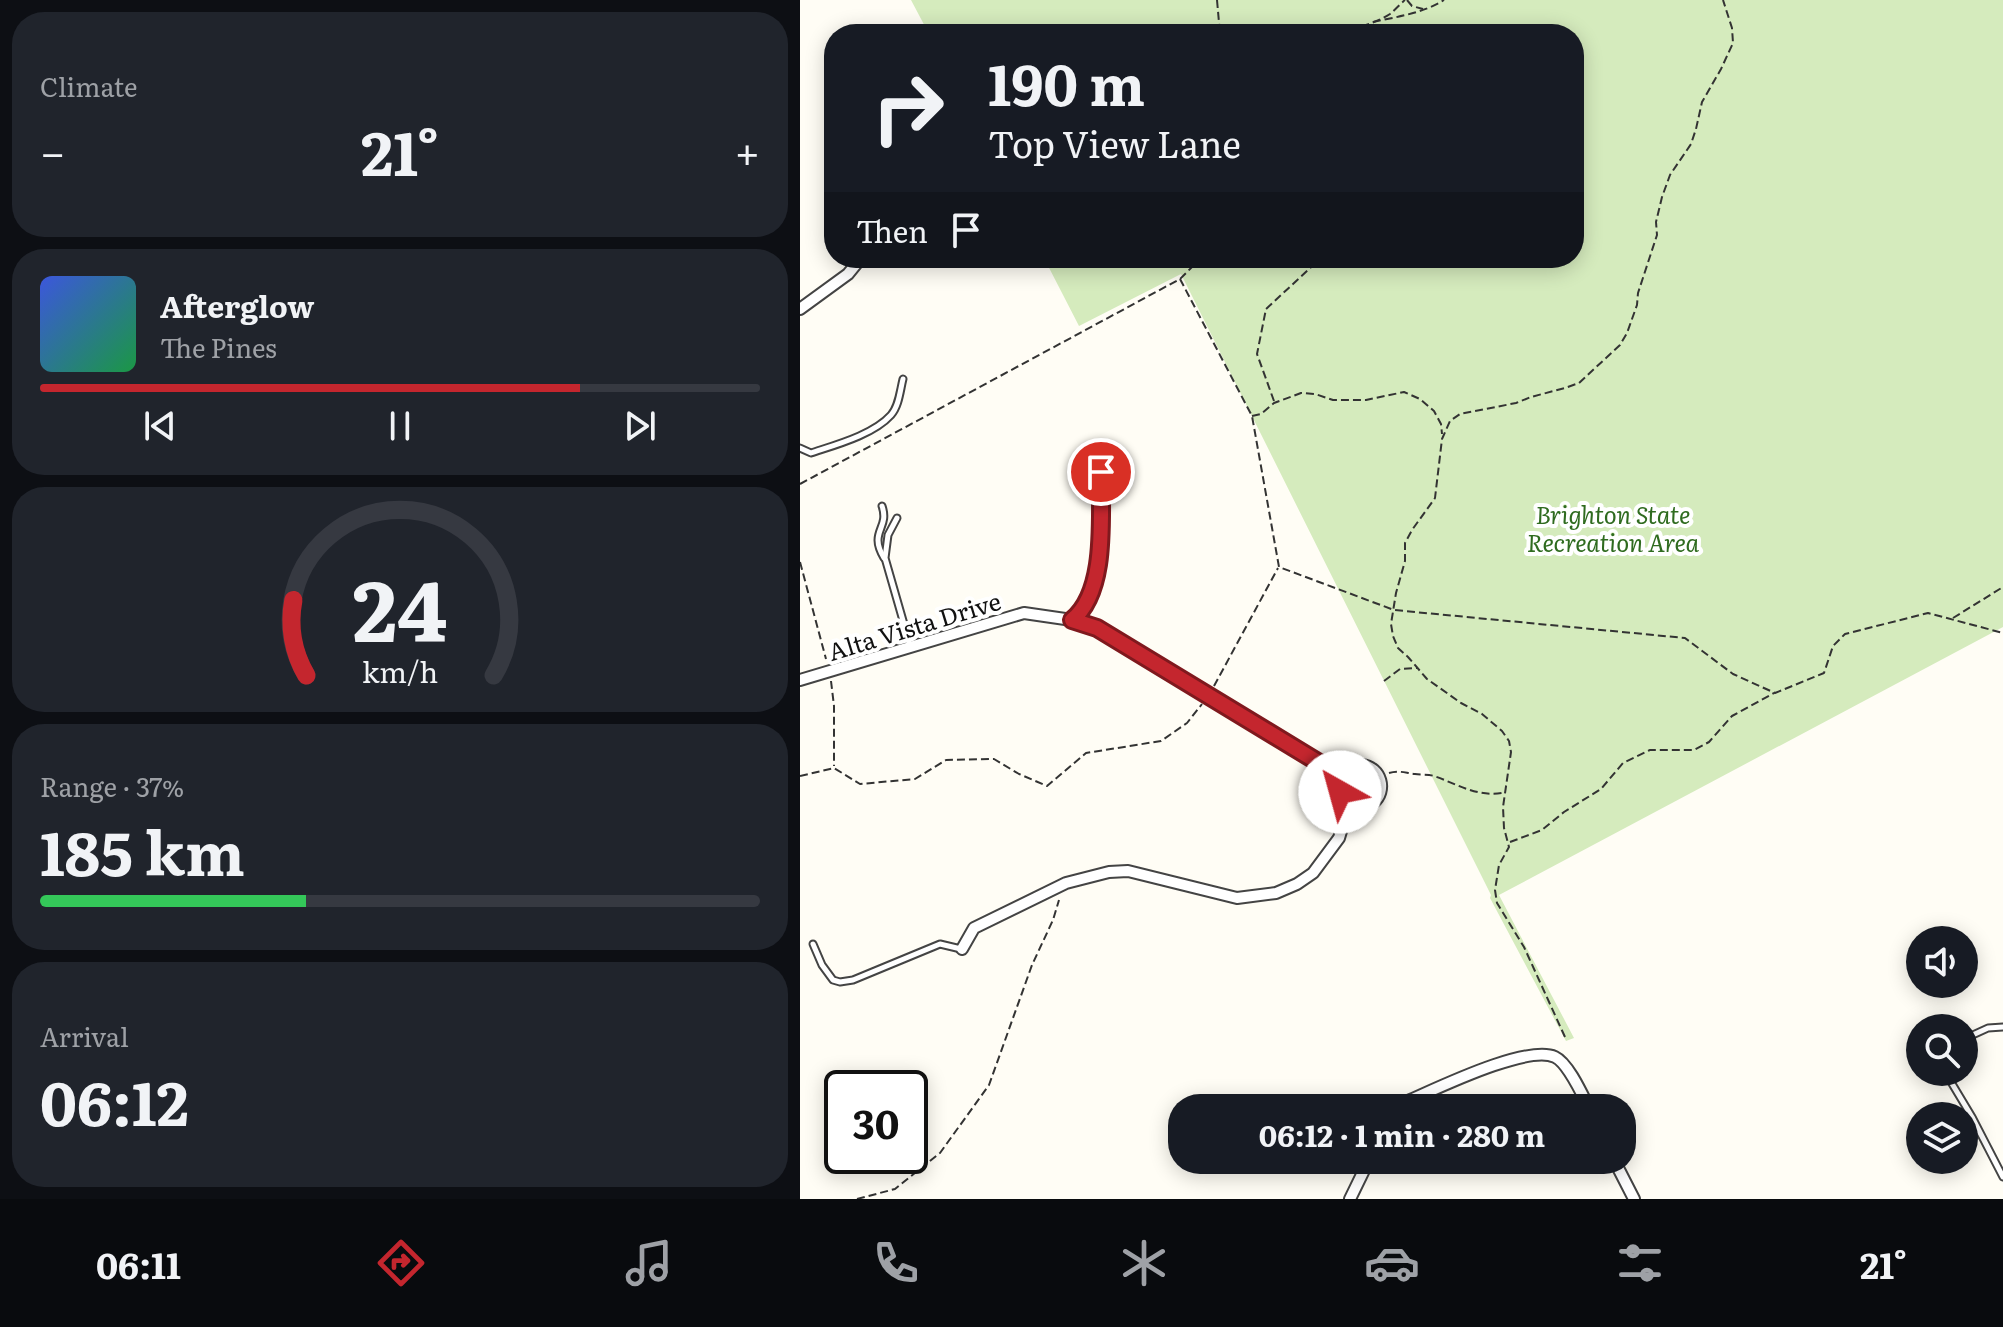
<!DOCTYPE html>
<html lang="en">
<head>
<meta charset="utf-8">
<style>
	body { margin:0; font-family:Literata,serif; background:#20242c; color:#f1f3f6; height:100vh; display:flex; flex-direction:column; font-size:30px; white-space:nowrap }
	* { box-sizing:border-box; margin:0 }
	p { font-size:26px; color:#9ea1a6 }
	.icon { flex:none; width:44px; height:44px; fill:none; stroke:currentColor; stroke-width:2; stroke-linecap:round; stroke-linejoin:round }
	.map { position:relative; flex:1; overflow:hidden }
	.drawer { display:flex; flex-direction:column; gap:12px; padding:12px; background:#0d0f14; width:800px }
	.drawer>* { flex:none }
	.banner { position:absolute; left:24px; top:24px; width:760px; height:244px; border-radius:32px; box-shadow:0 4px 20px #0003; background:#171b24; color:#f1f3f6; overflow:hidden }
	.controls { position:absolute; left:1106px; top:926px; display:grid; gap:16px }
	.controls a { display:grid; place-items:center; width:72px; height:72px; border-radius:50%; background:#171b24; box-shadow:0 4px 20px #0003; font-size:40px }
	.speed { position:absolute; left:24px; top:1070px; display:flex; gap:16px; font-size:40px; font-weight:700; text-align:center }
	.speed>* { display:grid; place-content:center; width:104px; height:104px; border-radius:50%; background:#171b24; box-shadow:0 4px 20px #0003; line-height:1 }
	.speed .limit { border:4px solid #111; border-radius:12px; background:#fff; color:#111 }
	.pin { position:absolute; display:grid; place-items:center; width:68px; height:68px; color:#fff; margin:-34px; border:4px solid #fff; border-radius:50%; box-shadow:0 2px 8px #0007 }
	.me { position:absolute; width:88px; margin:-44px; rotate:322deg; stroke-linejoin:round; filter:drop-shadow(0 0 6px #0008) }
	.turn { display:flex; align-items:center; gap:28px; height:168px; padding:0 32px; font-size:36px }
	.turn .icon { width:104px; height:104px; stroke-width:2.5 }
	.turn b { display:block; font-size:56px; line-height:68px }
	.then { display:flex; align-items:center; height:76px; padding:0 32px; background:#0003; gap:16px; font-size:30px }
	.big { font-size:60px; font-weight:700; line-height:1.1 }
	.drawer .widget { flex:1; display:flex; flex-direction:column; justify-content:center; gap:12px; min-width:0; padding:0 28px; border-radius:32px; background:#20242c }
	.drawer .dial { align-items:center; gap:0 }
	.dial svg { height:208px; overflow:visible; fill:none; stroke:#363941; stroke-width:7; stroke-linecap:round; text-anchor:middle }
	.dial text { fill:#f1f3f6; stroke:none }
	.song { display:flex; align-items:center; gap:24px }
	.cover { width:96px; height:96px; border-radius:12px; background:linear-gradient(135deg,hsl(230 70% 55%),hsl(140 70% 35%)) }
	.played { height:8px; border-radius:4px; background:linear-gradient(90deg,#c4262e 75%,#363941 75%) }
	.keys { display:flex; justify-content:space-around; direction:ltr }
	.heat { display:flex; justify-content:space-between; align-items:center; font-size:44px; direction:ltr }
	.charge { height:12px; border-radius:6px; background:linear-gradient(90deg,#34c759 37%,#363941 0) }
	.trip { position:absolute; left:368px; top:1094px; width:468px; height:80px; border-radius:32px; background:#171b24; box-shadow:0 4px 20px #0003; font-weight:700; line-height:80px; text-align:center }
	.dock { display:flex; height:128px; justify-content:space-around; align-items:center; background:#090b0e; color:#9ea1a6 }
	.dock .icon { width:56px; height:56px }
	.dock .active { color:#c4262e }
	.dock b { font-size:36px; color:#f1f3f6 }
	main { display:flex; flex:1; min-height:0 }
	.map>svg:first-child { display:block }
	.green { fill:#d5ebbd }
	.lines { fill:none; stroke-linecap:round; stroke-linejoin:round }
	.service-casing { stroke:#444; stroke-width:9 }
	.minor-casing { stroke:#444; stroke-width:14 }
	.path { stroke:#333; stroke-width:2; stroke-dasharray:8 4; stroke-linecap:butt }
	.service { stroke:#fff; stroke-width:5 }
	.minor { stroke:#fff; stroke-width:10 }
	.route-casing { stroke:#7f191e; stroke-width:20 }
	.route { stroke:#c4262e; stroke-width:14 }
	.labels { text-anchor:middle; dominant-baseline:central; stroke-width:8; stroke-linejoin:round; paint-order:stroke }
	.park-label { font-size:24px; font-style:italic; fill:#2f6b1f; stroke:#fff }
	.street-label { font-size:24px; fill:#111; stroke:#fff }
</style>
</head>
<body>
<main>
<section class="drawer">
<div class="widget"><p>Climate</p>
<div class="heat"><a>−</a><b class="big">21°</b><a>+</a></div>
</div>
<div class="widget">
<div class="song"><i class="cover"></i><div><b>Afterglow</b><p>The Pines</p></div></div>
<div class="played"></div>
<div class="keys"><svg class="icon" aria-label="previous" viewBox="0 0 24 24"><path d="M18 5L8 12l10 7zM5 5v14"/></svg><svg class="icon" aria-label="pause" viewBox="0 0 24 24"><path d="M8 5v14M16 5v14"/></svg><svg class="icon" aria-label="next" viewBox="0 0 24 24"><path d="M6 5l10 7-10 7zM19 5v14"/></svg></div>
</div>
<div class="widget dial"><svg viewBox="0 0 100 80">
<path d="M14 69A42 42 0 1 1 86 69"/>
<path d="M14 69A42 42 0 0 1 9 40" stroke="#c4262e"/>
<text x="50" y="56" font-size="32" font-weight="700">24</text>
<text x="50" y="72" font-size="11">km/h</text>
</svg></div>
<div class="widget"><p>Range · 37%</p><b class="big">185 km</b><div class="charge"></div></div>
<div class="widget"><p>Arrival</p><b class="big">06:12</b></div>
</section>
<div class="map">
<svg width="1203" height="1199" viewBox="0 0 1203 1199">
	<rect width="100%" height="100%" fill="#fffdf5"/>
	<polygon class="green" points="111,0 1203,0 1203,627 699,895 774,1038 766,1041 690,898 691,895 381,274 279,326 244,258 774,258 774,34 129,34"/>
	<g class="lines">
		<g class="service-casing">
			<g id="service">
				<path d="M0 448 11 453C35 445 73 435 91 415 99 406 100 391 103 379"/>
				<path d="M82 506C90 529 68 531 84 558"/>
				<polyline points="97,518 88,535 85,558 110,645"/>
				<polyline points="13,944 22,965 33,980 40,982 53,980 140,944 161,949"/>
				<polyline points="1164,1039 1188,1028 1203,1027"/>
				<polyline points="1145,1072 1172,1117 1203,1177"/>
			</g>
		</g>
		<g class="minor-casing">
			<g id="minor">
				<polyline points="0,309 48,274 61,258"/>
				<path d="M272 620C308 590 300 515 301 472"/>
				<polyline points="0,680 224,613 272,620 297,628 521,764 532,775 540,792 545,818 539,838 513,873 497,884 476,893 437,898 328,871 309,872 266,883 174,928 162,949"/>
				<path d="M532 775C540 772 552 764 562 765 581 767 588 791 573 803 565 809 554 813 545 818"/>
				<path d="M602 1108 608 1101C636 1089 727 1044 755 1057 768 1063 782 1094 789 1108"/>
				<polyline points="814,1160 834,1199"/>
				<polyline points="550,1199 569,1160"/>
			</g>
		</g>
		<g class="path">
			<polyline points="417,0 420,34"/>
			<polyline points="607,0 612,6 623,9"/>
			<path d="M573 22C596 17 624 13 644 0"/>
			<polyline points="568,24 572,34"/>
			<path d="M514 34C540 31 568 28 590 14 595 10 600 4 605 0"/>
			<polyline points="380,279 452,416 479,567 594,610 885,638 933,674 975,693 1024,673 1033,646 1045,634 1128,613 1203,633"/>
			<polyline points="474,401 457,354 466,309 521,258"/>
			<polyline points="452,416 461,414 474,403 501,393 515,394 533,400 566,400 604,392 620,399 634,411 641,424 642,434"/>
			<polyline points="0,484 380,279 401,258"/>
			<polyline points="0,562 26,659"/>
			<polyline points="1153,618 1203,587"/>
			<polyline points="31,681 34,706 34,766"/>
			<polyline points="584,681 600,669 617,668"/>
			<polyline points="414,686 478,568"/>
			<path d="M589 773C599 770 605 773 615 774 621 775 628 774 634 776 657 784 676 797 702 793"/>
			<polyline points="0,776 34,768 60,784 115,779 146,760 194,759 219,774 247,786 286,753 361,741 387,723 402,704"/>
			<polyline points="710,842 742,830 764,812 801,789 823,763 850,750 894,750 909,742 932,716 974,693"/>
			<polyline points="765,1037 724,947 697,903 695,890 699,865 709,847 704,828 703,807 711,752 709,741 702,731 682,714 661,703 627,679 608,657 598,648 593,636 591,624 596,593 605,561 605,543 612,530 635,498 642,439 650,421 660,414 716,403 731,397 765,388 779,383 820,345 827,333 837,305 838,293 857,235 856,222 862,197 870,175 891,144 896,129 902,102 921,69 933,43 932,28 923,0"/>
			<polyline points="57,1199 95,1189 140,1153 189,1085 232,965 253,920 259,900"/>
		</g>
		<use href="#service" class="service"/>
		<use href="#minor" class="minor"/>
	</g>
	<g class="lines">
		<g class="route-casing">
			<path id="route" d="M301 472C300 515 308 591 272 620L297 628 521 764 532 775 540 792"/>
		</g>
		<use href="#route" class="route"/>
	</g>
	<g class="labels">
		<g class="park-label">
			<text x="813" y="513">Brighton State<tspan x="813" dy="28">Recreation Area</tspan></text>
		</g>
		<g class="street-label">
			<text transform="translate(114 625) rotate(-17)">Alta Vista Drive</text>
		</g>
	</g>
</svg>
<div class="controls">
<a><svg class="icon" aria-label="sound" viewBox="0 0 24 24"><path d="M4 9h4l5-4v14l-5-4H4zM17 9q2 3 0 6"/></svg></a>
<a><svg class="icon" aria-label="search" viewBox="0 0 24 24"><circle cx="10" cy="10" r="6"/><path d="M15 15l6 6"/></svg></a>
<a><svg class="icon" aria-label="layers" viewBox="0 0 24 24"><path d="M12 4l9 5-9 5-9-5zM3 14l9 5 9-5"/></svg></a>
</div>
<div class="speed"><div class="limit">30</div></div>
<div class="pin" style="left:301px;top:472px;background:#d93025"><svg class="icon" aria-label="arrive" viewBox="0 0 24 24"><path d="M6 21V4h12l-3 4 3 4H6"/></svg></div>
<svg class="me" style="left:540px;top:792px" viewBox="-20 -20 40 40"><circle r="19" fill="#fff"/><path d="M0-13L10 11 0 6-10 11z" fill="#c4262e"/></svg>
<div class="trip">06:12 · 1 min · 280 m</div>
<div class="banner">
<div class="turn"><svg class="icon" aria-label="right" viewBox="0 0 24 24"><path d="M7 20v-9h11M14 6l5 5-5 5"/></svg><div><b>190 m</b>Top View Lane</div></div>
<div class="then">Then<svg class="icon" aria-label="arrive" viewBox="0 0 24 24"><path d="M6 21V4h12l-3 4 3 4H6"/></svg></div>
</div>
</div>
</main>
<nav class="dock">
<b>06:11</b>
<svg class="icon active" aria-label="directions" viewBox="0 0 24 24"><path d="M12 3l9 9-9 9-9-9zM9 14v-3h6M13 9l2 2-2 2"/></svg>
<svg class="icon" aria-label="music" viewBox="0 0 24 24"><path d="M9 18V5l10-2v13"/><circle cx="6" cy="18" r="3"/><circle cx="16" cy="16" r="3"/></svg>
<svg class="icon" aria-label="phone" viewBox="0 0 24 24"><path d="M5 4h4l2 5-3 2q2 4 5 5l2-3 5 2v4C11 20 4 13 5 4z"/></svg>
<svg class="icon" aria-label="climate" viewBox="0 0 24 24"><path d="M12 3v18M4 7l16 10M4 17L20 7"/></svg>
<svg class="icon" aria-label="car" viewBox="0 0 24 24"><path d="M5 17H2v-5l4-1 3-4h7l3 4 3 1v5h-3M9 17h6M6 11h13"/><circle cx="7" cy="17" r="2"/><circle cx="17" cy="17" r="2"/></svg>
<svg class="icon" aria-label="filters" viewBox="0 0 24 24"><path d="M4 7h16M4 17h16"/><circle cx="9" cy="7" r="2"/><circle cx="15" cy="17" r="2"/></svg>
<b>21°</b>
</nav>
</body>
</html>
